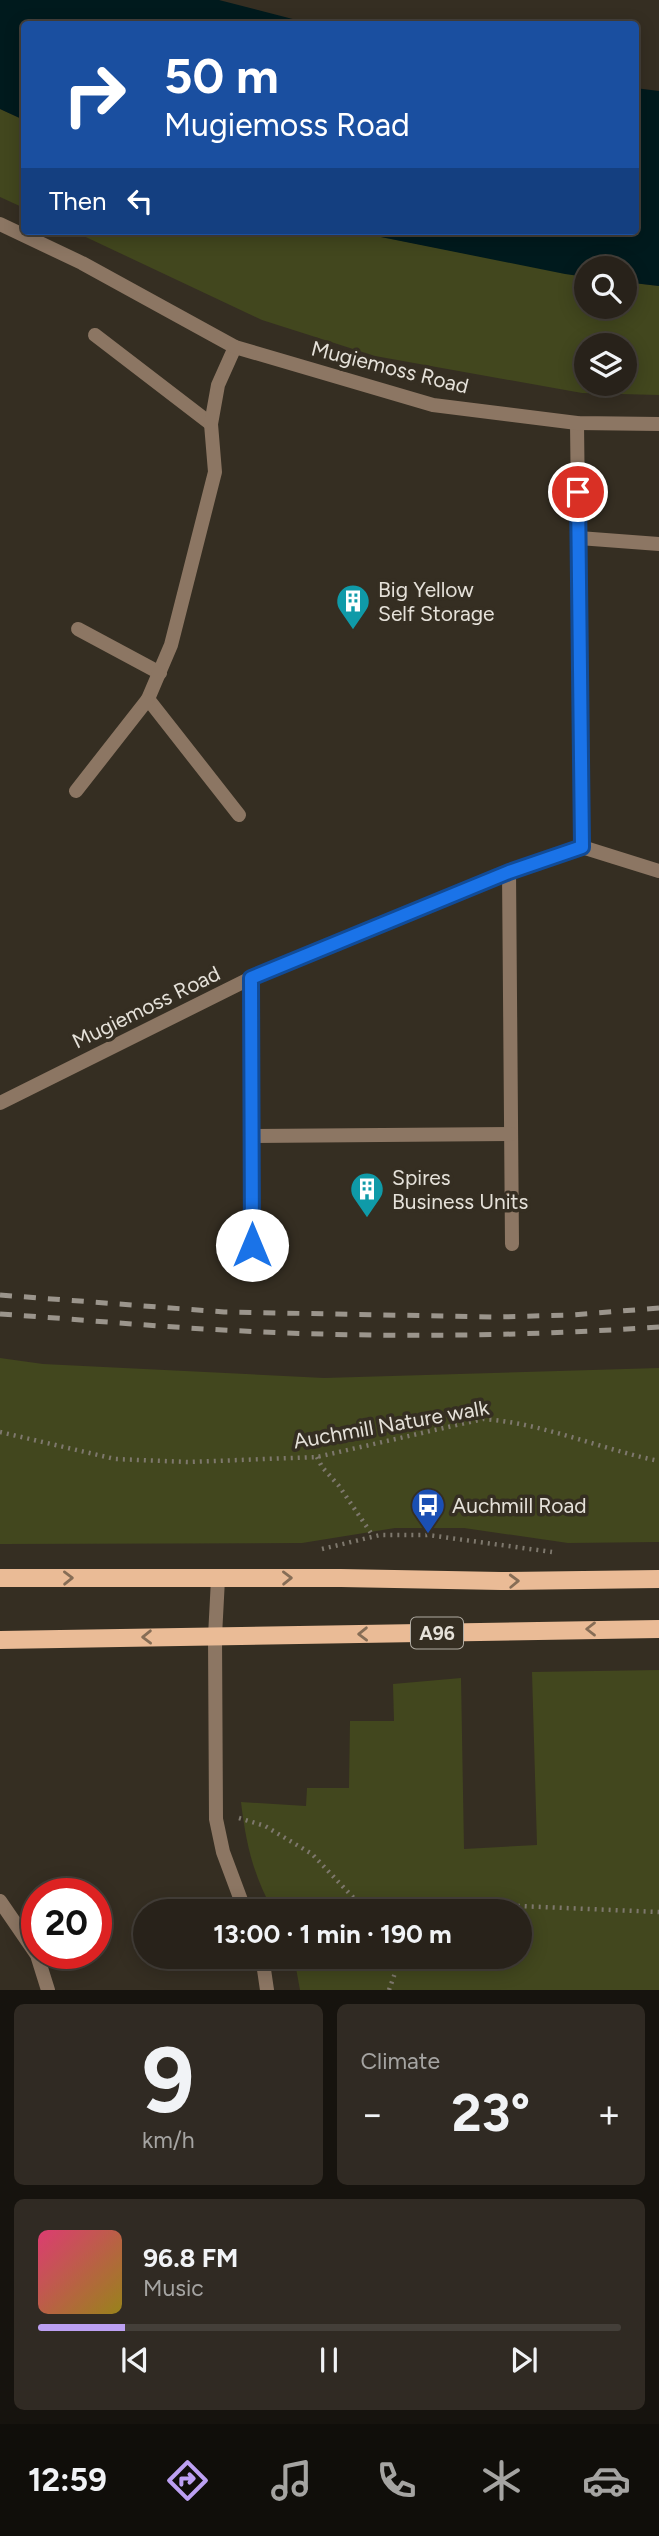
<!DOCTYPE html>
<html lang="en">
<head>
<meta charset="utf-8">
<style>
	body { margin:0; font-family:Figtree,sans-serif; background:#302a23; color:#f1f3f6; height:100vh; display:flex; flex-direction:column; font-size:26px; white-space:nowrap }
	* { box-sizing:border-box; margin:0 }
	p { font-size:23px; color:#a5a4a2 }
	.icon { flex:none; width:38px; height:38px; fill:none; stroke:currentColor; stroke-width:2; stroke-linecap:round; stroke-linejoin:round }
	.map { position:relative; height:1990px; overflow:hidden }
	.details { display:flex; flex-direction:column; gap:14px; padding:14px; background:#16130e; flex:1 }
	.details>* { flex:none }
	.hud { position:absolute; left:21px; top:21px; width:618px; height:214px; border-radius:7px; box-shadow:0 4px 18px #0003,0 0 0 2px #443f39; background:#1a4fa0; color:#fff; overflow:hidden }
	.tools { position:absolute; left:574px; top:256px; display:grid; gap:14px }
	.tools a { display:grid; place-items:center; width:63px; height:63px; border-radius:50%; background:#28221a; box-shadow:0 4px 18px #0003,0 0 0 2px #443f39; font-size:35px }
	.speed { position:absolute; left:21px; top:1878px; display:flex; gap:14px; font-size:35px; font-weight:700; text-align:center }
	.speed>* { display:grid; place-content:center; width:91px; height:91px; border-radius:50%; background:#28221a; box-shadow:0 4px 18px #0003,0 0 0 2px #443f39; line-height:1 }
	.speed .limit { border:10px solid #d22; background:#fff; color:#111 }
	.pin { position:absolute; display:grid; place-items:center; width:60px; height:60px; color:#fff; margin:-30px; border:4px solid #fff; border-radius:50%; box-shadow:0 2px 7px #0007 }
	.me { position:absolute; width:77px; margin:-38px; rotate:0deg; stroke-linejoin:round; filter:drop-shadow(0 0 5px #0008) }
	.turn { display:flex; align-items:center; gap:24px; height:147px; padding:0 28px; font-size:32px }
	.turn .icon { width:91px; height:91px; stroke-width:2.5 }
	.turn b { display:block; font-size:49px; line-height:60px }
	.then { display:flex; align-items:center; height:66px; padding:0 28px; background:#0003; gap:14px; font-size:26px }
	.big { font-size:52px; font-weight:700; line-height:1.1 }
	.details .tile { flex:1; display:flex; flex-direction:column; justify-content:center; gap:10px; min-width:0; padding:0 24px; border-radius:10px; background:#302a23 }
	.details .dial { align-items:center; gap:0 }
	.dial b { font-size:91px; line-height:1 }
	.song { display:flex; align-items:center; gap:21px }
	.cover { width:84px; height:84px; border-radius:10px; background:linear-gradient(135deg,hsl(340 70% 55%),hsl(50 70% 35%)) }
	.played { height:7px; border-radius:4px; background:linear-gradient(90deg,#bca0f2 15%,#443f39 15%) }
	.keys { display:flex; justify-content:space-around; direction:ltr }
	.heat { display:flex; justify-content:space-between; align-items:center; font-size:38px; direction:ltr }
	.details .tiles { flex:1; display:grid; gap:14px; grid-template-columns:1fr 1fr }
	.tile:last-child { grid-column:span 2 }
	.trip { position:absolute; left:133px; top:1899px; width:399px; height:70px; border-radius:35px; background:#28221a; box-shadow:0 4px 18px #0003,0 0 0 2px #443f39; font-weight:700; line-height:70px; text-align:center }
	.menu { display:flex; height:112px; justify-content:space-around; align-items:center; background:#100e0a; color:#a5a4a2 }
	.menu .icon { width:49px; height:49px }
	.menu .selected { color:#bca0f2 }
	.menu b { font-size:32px; color:#f1f3f6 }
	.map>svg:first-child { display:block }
	.green { fill:#42471e; fill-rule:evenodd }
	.water { fill:#001a1d }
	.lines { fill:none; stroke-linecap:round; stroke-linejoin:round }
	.path { stroke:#7e786d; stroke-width:4.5; stroke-dasharray:2 5; stroke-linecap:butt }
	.service { stroke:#8c7663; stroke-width:14 }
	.minor { stroke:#8c7663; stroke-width:14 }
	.tertiary { stroke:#8c7663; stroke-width:14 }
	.primary { stroke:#eabb96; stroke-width:18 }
	.rail { stroke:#9b958c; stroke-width:5; stroke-dasharray:12 12; stroke-linecap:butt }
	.oneway { stroke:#866d56 }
	.route-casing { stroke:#114b97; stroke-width:18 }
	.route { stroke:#1a73e8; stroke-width:12 }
	.labels { text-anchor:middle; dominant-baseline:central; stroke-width:7; stroke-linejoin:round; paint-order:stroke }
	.shield { fill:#352e22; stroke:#b0aba2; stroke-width:2 }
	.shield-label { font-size:19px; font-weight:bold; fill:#e5e1d9 }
	.street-label { font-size:21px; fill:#e5e1d9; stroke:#352e22 }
	.poi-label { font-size:21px; fill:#e5e1d9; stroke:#352e22; text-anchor:start }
</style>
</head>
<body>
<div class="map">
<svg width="659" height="1990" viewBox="0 0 659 1990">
	<rect width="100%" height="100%" fill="#352e22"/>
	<g class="green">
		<polygon points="0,109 24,120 24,208 0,197"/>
		<path d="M73 231H351L586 277V306H625V282L659 286V395L582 393 375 356 262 320ZM586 345H625V383H586Z"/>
		<polygon points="0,1358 43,1364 324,1378 659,1368 659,1542 568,1543 464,1528 395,1528 302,1543 0,1544"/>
		<path d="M659 1670V1990H300L294 1957 520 1956V1911H273C253 1874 246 1844 241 1802L306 1806 307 1788H349L350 1721H394L393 1684 461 1678 464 1849 537 1845 532 1672Z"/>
	</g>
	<g class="water">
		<polygon points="0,0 219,0 312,24 24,24 24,120 0,109"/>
		<polygon points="635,88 659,91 659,286 625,282 625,268 586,268 586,277 565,274 351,231 635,231"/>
	</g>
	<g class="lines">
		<g class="path">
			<path d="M0 1432 115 1459 188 1462 317 1457 483 1419C543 1423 600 1449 659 1461"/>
			<polyline points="317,1457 322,1467 339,1486 373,1536"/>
			<polyline points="322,1549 380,1535 428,1535 552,1552"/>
			<polyline points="239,1818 265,1826 312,1854 366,1911"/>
			<polyline points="476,1911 519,1906 659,1912"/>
			<polyline points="389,1990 401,1956"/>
		</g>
		<g class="service">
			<polyline points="95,335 211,424"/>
			<polyline points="579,538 659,544"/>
			<polyline points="78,629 160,673"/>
			<polyline points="148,699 239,815"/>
			<polyline points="76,791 148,699 171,645 215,472 211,424 218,385 235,347"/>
			<polyline points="582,847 659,871"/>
			<polyline points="509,871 512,1244"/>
			<polyline points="251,978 252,1245"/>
			<polyline points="0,1103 251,978 509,871 582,847 577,423"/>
			<polyline points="251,1136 511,1134"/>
		</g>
		<g class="minor">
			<polyline points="218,1579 215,1636 216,1819 223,1852 245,1911"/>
			<polyline points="0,1901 37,1955 48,1990"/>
			<polyline points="262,1956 267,1990"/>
		</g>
		<polyline class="tertiary" points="0,224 82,263 235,347 433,405 577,423 659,424"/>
		<g class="primary">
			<polyline points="0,1578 341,1578 501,1581 659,1579"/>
			<polyline points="0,1640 659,1629"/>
		</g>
		<g class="rail">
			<polyline points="0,1295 224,1312 498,1317 571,1315 659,1308"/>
			<path d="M0 1314C74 1319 149 1326 223 1330 368 1338 514 1337 659 1327"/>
		</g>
	</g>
	<defs><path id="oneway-chevron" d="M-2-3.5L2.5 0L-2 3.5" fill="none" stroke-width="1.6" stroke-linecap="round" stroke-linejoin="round" transform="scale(1.75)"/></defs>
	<g class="oneway">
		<use href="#oneway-chevron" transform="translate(68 1578) rotate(-1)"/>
		<use href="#oneway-chevron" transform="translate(287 1578) rotate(-1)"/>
		<use href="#oneway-chevron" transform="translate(514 1581) rotate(-2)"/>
		<use href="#oneway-chevron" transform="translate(591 1629) rotate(180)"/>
		<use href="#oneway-chevron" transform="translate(363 1634) rotate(179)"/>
		<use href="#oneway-chevron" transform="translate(147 1637) rotate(179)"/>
	</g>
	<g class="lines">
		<g class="route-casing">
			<polyline id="route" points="252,1245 251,978 509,872 582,847 578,492"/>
		</g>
		<use href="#route" class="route"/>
	</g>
	<defs>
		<g id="building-pin" transform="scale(1.75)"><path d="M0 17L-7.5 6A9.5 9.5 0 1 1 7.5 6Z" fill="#0f9aa8" stroke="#352e22"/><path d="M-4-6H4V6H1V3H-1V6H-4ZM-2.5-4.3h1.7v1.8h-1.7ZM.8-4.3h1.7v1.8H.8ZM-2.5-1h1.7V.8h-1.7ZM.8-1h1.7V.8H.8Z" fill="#fff"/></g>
		<g id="bus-pin" transform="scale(1.75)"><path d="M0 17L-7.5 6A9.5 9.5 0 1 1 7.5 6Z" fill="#1a4fb4" stroke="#352e22"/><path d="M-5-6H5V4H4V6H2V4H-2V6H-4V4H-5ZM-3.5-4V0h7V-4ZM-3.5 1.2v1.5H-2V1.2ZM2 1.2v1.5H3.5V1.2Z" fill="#fff"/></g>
	</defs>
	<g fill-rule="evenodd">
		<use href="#building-pin" x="353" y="601"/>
		<use href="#building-pin" x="367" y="1189"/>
		<use href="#bus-pin" x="428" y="1505"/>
	</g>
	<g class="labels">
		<rect class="shield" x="411" y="1617.5" width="52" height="31" rx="5"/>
		<g class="shield-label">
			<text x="437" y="1633">A96</text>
		</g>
		<g class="street-label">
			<text transform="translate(390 367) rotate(14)">Mugiemoss Road</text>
			<text transform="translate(146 1007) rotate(-26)">Mugiemoss Road</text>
			<text transform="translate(391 1424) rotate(-10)">Auchmill Nature walk</text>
		</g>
		<g class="poi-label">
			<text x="378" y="589">Big Yellow<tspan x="378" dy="24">Self Storage</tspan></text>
			<text x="392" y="1177">Spires<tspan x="392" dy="24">Business Units</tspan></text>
			<text x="452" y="1505">Auchmill Road</text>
		</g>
	</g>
</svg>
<div class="tools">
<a><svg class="icon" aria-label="search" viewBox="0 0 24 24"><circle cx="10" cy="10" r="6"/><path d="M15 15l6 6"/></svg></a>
<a><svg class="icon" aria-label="layers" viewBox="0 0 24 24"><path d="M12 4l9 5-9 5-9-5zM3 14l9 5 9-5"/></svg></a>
</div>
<div class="speed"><div class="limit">20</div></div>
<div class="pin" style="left:578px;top:492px;background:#d93025"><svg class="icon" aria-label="arrive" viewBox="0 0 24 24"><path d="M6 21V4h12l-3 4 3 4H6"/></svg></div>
<svg class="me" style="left:252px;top:1245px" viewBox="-20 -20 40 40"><circle r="19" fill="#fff"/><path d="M0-13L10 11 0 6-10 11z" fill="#1a73e8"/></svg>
<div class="trip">13:00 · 1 min · 190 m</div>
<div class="hud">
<div class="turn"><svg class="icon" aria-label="right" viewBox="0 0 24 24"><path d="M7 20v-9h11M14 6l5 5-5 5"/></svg><div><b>50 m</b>Mugiemoss Road</div></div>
<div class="then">Then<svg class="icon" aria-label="left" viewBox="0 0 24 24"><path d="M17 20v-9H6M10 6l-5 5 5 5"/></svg></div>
</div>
</div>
<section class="details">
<div class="tiles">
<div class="tile dial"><b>9</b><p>km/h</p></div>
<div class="tile"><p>Climate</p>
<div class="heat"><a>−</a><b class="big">23°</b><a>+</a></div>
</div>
<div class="tile">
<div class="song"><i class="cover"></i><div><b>96.8 FM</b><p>Music</p></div></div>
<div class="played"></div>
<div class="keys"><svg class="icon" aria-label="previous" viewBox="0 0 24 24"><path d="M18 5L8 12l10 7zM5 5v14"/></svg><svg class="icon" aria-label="pause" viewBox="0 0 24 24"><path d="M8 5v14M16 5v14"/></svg><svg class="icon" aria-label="next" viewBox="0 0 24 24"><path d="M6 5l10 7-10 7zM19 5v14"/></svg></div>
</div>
</div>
</section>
<nav class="menu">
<b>12:59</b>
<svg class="icon selected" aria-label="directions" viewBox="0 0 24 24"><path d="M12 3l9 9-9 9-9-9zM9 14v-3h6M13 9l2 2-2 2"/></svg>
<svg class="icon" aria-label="music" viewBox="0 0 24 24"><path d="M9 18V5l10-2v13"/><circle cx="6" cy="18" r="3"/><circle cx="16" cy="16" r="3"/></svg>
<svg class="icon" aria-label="phone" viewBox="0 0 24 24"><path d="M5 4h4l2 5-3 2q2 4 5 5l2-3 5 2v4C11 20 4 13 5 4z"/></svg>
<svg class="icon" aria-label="climate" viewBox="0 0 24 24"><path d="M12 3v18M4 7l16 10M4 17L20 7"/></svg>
<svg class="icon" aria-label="car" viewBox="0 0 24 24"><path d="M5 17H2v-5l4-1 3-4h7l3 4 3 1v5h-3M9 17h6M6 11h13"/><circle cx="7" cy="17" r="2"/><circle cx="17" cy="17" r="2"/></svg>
</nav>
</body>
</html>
